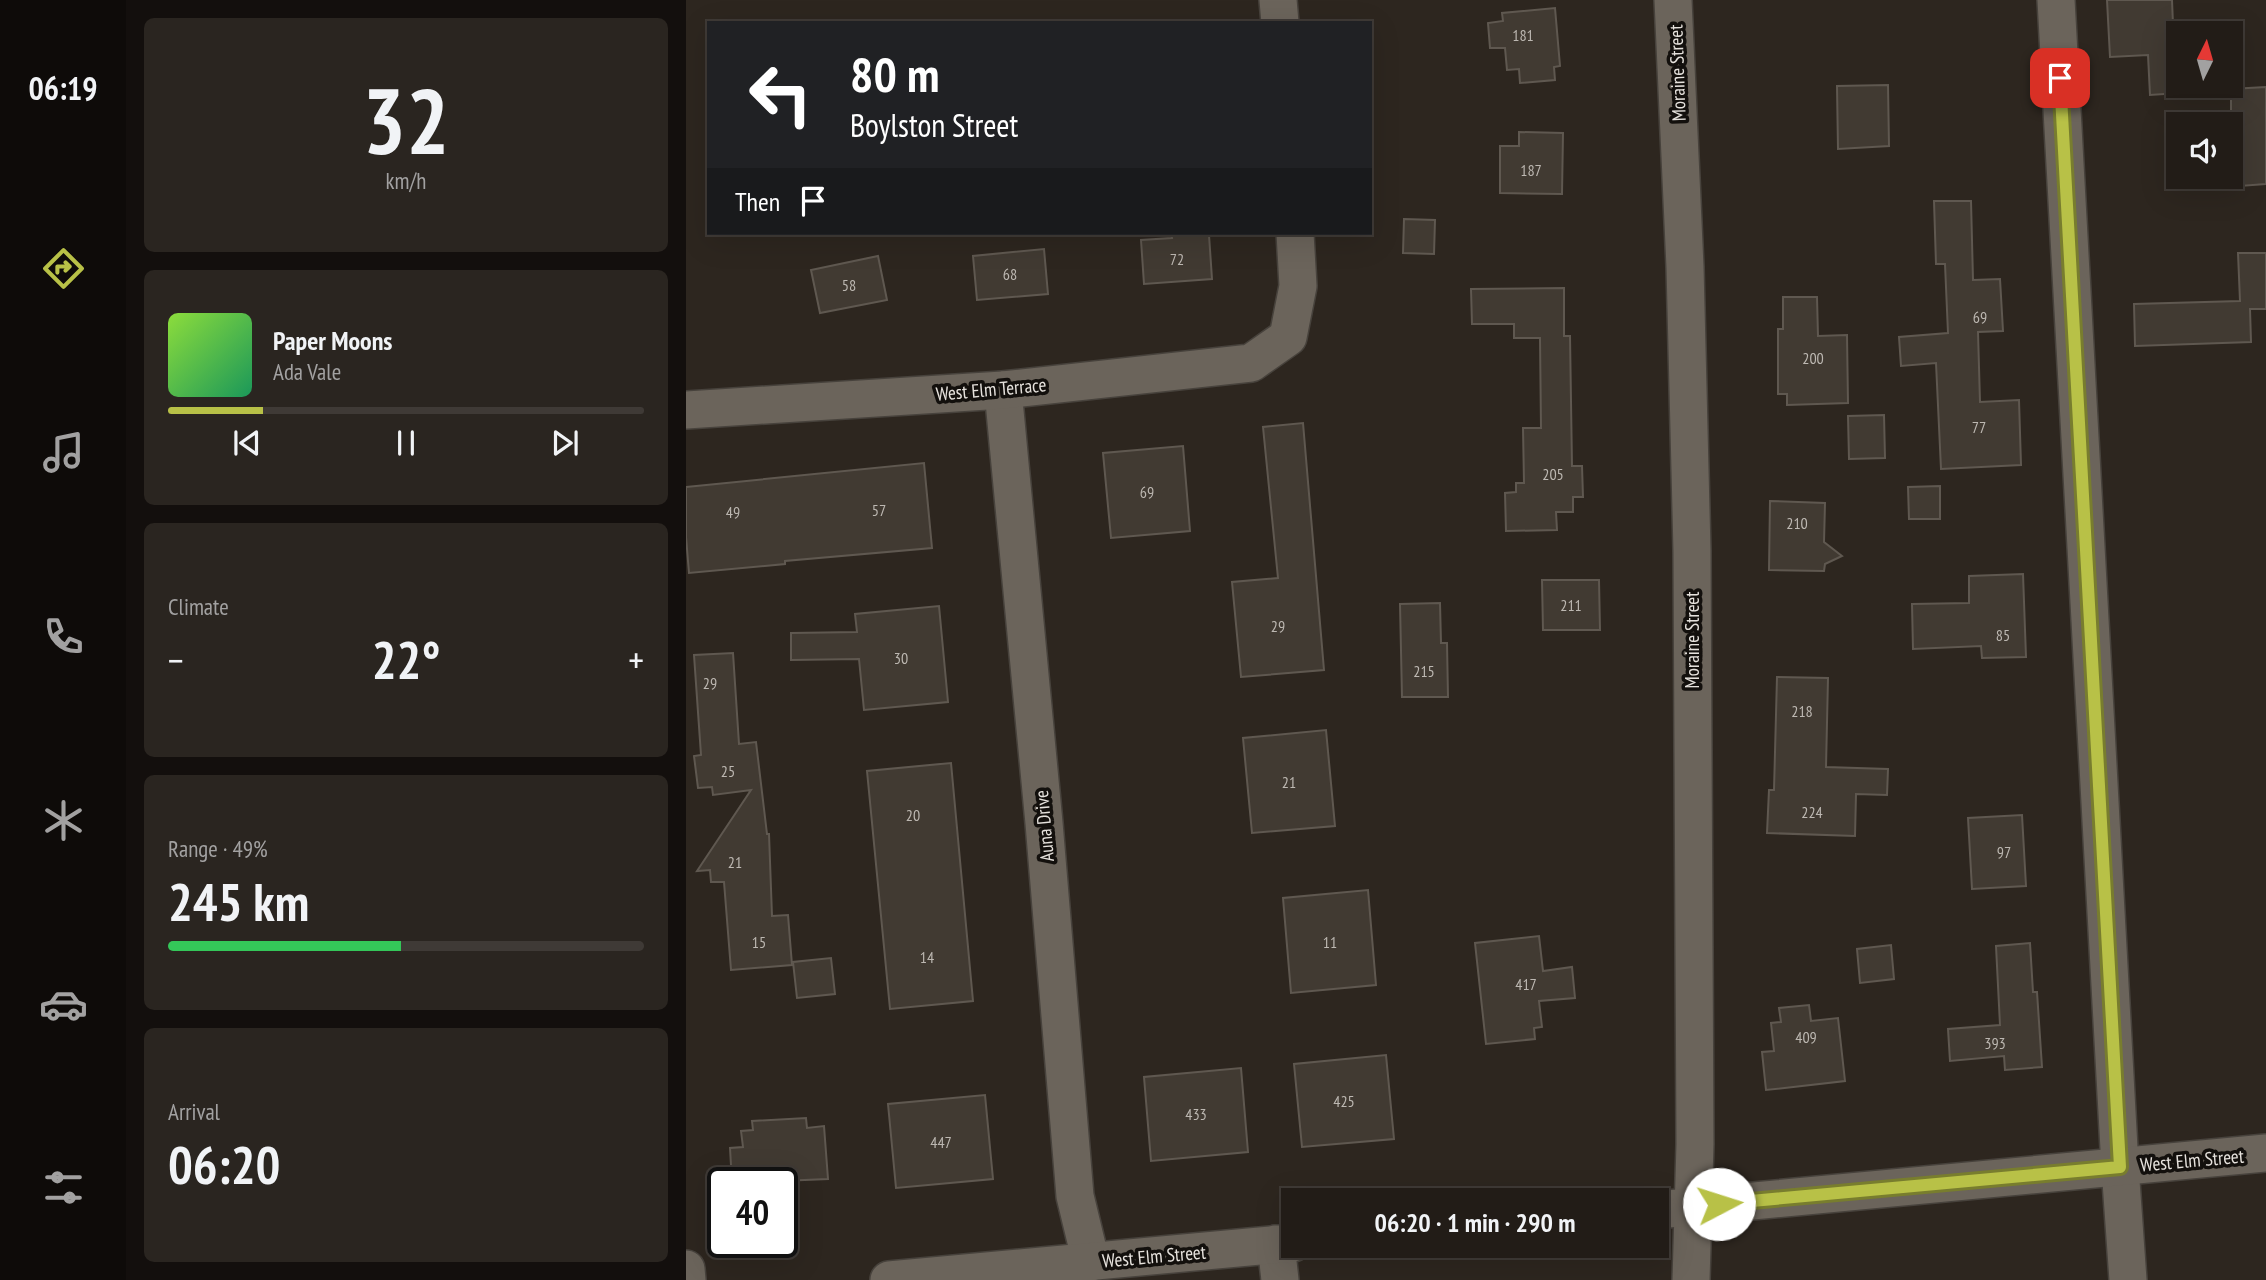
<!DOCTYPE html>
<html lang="en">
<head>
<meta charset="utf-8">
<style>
	body { margin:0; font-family:"PT Sans Narrow",sans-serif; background:#2a2520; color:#f1f3f6; height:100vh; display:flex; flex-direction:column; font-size:26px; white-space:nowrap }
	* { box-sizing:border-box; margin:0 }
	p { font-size:23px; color:#a2a1a1 }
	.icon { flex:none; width:38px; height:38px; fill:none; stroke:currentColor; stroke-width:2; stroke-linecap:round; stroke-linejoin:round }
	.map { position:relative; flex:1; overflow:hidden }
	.side { display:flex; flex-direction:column; gap:18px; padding:18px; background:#130f0d; width:560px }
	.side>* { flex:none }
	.hud { position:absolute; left:21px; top:21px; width:665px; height:214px; border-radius:0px; box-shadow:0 7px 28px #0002,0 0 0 2px #3f3a36; background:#202124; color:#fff; overflow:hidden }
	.needle { width:46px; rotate:5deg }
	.tools { position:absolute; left:1480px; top:21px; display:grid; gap:14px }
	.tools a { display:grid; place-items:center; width:77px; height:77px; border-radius:0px; background:#221c17; box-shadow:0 7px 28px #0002,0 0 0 2px #3f3a36; font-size:35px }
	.speed { position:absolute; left:21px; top:1167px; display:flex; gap:14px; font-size:35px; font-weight:700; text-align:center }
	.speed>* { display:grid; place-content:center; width:91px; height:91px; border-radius:50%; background:#221c17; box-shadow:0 7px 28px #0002,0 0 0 2px #3f3a36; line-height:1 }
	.speed .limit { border:4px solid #111; border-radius:10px; background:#fff; color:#111 }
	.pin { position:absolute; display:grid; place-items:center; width:60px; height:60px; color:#fff; margin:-30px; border-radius:14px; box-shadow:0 4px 10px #0006 }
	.me { position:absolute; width:77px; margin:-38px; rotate:85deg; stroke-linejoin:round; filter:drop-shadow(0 0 5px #0008) }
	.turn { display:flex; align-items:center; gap:24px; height:147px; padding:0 28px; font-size:32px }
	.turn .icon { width:91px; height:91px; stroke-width:2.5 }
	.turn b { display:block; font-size:49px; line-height:60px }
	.then { display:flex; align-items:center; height:66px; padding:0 28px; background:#0003; gap:14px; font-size:26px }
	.big { font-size:52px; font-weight:800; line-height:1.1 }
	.side .widget { flex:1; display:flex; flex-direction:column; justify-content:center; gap:10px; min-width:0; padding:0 24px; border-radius:10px; background:#2a2520 }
	.side .dial { align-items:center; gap:0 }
	.dial b { font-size:91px; line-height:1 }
	.song { display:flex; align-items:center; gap:21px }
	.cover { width:84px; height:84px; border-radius:10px; background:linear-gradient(135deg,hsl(90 70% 55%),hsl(150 70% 35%)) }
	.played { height:7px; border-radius:4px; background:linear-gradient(90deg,#b8c147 20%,#3f3a36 20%) }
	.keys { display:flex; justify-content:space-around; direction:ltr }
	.heat { display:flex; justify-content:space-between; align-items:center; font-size:38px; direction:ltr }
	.charge { height:10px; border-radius:5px; background:linear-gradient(90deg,#34c759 49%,#3f3a36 0) }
	.trip { position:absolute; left:595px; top:1188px; width:388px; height:70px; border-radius:0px; background:#221c17; box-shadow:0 7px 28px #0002,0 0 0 2px #3f3a36; font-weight:800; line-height:70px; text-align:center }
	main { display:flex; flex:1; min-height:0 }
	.menu { display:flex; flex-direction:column; width:126px; justify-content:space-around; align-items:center; background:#0e0b09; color:#a2a1a1 }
	.menu .icon { width:49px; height:49px }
	.menu .current { color:#b8c147 }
	.menu b { font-size:32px; color:#f1f3f6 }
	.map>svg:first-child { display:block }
	.building { fill:#413a32; stroke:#5f5850; stroke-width:2 }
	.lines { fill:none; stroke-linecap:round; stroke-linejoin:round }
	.minor-casing { stroke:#47423c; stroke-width:40 }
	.minor { stroke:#6b645b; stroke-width:37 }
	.route-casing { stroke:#787d2e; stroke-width:18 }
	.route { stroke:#b8c147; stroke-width:12 }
	.labels { text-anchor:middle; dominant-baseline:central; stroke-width:7; stroke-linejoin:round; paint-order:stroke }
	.number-label { font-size:16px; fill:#bdb8b2 }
	.street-label { font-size:19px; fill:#e6e2dd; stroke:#13100d }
</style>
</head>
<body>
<main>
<nav class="menu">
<b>06:19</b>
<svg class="icon current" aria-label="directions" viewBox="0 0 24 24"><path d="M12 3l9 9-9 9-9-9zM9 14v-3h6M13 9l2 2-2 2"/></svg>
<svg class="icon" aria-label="music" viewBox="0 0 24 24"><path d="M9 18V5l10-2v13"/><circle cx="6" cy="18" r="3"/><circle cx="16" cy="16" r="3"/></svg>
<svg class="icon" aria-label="phone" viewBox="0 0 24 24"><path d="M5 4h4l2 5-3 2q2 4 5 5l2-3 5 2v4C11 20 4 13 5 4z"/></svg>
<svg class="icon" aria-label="climate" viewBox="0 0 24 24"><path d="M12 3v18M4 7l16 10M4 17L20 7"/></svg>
<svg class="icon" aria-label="car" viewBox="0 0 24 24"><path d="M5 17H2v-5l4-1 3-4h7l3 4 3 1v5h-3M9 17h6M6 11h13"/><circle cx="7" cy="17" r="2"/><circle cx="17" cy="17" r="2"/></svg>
<svg class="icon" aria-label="filters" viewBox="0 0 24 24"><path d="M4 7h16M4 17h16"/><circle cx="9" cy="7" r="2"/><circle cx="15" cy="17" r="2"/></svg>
</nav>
<section class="side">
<div class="widget dial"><b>32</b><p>km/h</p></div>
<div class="widget">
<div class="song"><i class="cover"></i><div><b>Paper Moons</b><p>Ada Vale</p></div></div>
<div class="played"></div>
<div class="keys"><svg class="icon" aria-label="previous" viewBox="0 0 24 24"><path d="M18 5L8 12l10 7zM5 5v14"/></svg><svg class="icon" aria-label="pause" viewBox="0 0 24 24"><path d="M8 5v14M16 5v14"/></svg><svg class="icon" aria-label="next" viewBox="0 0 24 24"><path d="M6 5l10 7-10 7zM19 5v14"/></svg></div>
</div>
<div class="widget"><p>Climate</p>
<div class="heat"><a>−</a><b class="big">22°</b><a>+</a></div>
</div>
<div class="widget"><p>Range · 49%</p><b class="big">245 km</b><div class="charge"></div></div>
<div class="widget"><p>Arrival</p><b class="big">06:20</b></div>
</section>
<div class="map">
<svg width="1580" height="1280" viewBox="0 0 1580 1280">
	<rect width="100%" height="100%" fill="#2d261f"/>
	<g class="building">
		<polygon points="1421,0 1486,0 1488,49 1493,49 1493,93 1464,95 1462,55 1424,57"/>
		<polygon points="869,8 874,66 868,67 869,80 834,83 833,69 821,70 819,48 804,48 802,23 817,21 816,13"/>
		<polygon points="1202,85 1203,146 1152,149 1151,86"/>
		<polygon points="1580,87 1580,184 1554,186 1552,146 1545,146 1545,89"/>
		<polygon points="833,132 877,133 876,194 814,193 814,146 833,146"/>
		<polygon points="1248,201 1285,201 1287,280 1314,279 1317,331 1292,332 1294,402 1333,400 1335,465 1255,469 1250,363 1215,366 1213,337 1262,333 1259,264 1250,264"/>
		<polygon points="718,219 749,220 748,254 717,253"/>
		<polygon points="485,233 523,235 526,279 458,284 455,240 486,238"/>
		<polygon points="358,249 362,294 291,300 287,256"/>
		<polygon points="1552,253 1580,253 1580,309 1564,309 1565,342 1449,346 1448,304 1554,301"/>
		<polygon points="192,256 201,300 134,313 125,270"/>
		<polygon points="878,288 878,336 884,336 886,466 896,466 897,497 887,497 887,512 870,512 871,530 820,531 819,493 830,492 830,483 838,483 837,428 855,428 854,338 828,338 828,324 786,324 785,289"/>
		<polygon points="1097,297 1131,297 1132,336 1161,335 1162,403 1101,405 1101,394 1092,394 1092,329 1097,329"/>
		<polygon points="1198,415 1199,458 1163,459 1162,416"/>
		<polygon points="617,423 638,670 555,677 546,582 592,578 577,427"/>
		<polygon points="497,446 504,531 425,538 417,453"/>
		<polygon points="238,463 246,548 99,561 99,564 3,573 0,537 0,487"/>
		<polygon points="1254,486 1254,519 1223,519 1222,487"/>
		<polygon points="1084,501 1139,503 1138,542 1156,556 1139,564 1138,571 1083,570"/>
		<polygon points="1337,574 1340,657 1296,658 1295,646 1227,649 1226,604 1283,603 1283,576"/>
		<polygon points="856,580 913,580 914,630 857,630"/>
		<polygon points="754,603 755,643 761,643 762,697 716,697 714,604"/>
		<polygon points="253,606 262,702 178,710 173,659 105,660 105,633 171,632 169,614"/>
		<polygon points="47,653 53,744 70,742 81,834 83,834 86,916 102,915 106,965 45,970 38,882 25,882 24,870 11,871 65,790 27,795 26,787 12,788 8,756 15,755 8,655"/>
		<polygon points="1091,677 1142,678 1140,767 1202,769 1201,795 1170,794 1169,836 1081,833 1083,790 1088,790"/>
		<polygon points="640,730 649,826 566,833 557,738"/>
		<polygon points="265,763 287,1001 204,1009 181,771"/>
		<polygon points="1336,815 1340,886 1286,889 1282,818"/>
		<polygon points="682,890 690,985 605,993 597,898"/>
		<polygon points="853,936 857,971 886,967 889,998 853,1001 856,1027 848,1028 849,1039 800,1044 789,943"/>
		<polygon points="1344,943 1347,992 1351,992 1356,1067 1319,1070 1318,1056 1264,1061 1262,1029 1314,1025 1310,946"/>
		<polygon points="1205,945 1208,979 1174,983 1171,949"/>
		<polygon points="145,958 149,994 111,998 107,962"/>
		<polygon points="1123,1005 1125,1021 1152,1018 1159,1081 1080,1090 1076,1052 1088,1051 1085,1023 1095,1022 1093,1008"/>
		<polygon points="700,1055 708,1139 616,1147 608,1064"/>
		<polygon points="555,1068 562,1152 465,1161 458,1077"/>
		<polygon points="299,1095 307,1179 210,1188 202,1104"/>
		<polygon points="120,1118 121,1128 138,1126 142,1179 46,1183 44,1148 57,1147 55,1131 67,1130 66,1121"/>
	</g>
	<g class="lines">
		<g class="minor-casing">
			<g id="minor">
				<polyline points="592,0 594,23"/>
				<polyline points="987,0 999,267 1006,551 1009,1144 1005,1280"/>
				<polyline points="1370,0 1434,1167 1442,1280"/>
				<polyline points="317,390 358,823 389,1196 405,1262"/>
				<polyline points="0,410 317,390 565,363 602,337 612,286 609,233"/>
				<polyline points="971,1210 1580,1153"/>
				<polyline points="590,1244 594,1280"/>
				<polyline points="0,1269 1,1280"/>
				<polyline points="203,1280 607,1243"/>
			</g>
		</g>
		<use href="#minor" class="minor"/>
	</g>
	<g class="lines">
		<g class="route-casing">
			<polyline id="route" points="1033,1204 1434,1167 1374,78"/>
		</g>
		<use href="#route" class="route"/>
	</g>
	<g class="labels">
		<g class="number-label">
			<text x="837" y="35">181</text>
			<text x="845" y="170">187</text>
			<text x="491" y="259">72</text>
			<text x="324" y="274">68</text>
			<text x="163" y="285">58</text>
			<text x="1294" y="317">69</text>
			<text x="1127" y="358">200</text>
			<text x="1293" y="427">77</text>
			<text x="867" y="474">205</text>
			<text x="461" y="492">69</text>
			<text x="193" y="510">57</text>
			<text x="47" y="512">49</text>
			<text x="1111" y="523">210</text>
			<text x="885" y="605">211</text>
			<text x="592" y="626">29</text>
			<text x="1317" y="635">85</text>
			<text x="215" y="658">30</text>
			<text x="738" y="671">215</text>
			<text x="24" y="683">29</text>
			<text x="1116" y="711">218</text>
			<text x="42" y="771">25</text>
			<text x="603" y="782">21</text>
			<text x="1126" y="812">224</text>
			<text x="227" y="815">20</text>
			<text x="1318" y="852">97</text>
			<text x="49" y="862">21</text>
			<text x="73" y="942">15</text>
			<text x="644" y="942">11</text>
			<text x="241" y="957">14</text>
			<text x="840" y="984">417</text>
			<text x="1120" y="1037">409</text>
			<text x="1309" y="1043">393</text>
			<text x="658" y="1101">425</text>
			<text x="510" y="1114">433</text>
			<text x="255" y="1142">447</text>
		</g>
		<g class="street-label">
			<text transform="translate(991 73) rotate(-92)">Moraine Street</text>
			<text transform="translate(305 389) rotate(-5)">West Elm Terrace</text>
			<text transform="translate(1006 640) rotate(-90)">Moraine Street</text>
			<text transform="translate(358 826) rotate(-95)">Auna Drive</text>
			<text transform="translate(1506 1160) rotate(-5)">West Elm Street</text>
			<text transform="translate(468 1256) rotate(-5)">West Elm Street</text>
		</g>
	</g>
</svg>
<div class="tools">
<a><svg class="needle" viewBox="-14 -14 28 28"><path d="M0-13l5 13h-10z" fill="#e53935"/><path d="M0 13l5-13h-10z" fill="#a2a1a1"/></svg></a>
<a><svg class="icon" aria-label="sound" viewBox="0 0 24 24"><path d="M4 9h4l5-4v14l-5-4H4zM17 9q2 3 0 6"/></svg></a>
</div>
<div class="speed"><div class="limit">40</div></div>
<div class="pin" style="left:1374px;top:78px;background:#d93025"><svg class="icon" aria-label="arrive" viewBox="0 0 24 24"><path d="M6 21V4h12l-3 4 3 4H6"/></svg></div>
<svg class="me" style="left:1033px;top:1204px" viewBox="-20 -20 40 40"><circle r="19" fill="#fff"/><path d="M0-13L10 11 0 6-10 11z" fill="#b8c147"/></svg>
<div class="trip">06:20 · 1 min · 290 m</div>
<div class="hud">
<div class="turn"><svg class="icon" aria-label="left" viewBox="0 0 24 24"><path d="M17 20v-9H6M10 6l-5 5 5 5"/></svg><div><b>80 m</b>Boylston Street</div></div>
<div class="then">Then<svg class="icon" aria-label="arrive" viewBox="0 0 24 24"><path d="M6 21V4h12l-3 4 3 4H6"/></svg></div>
</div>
</div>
</main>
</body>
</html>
